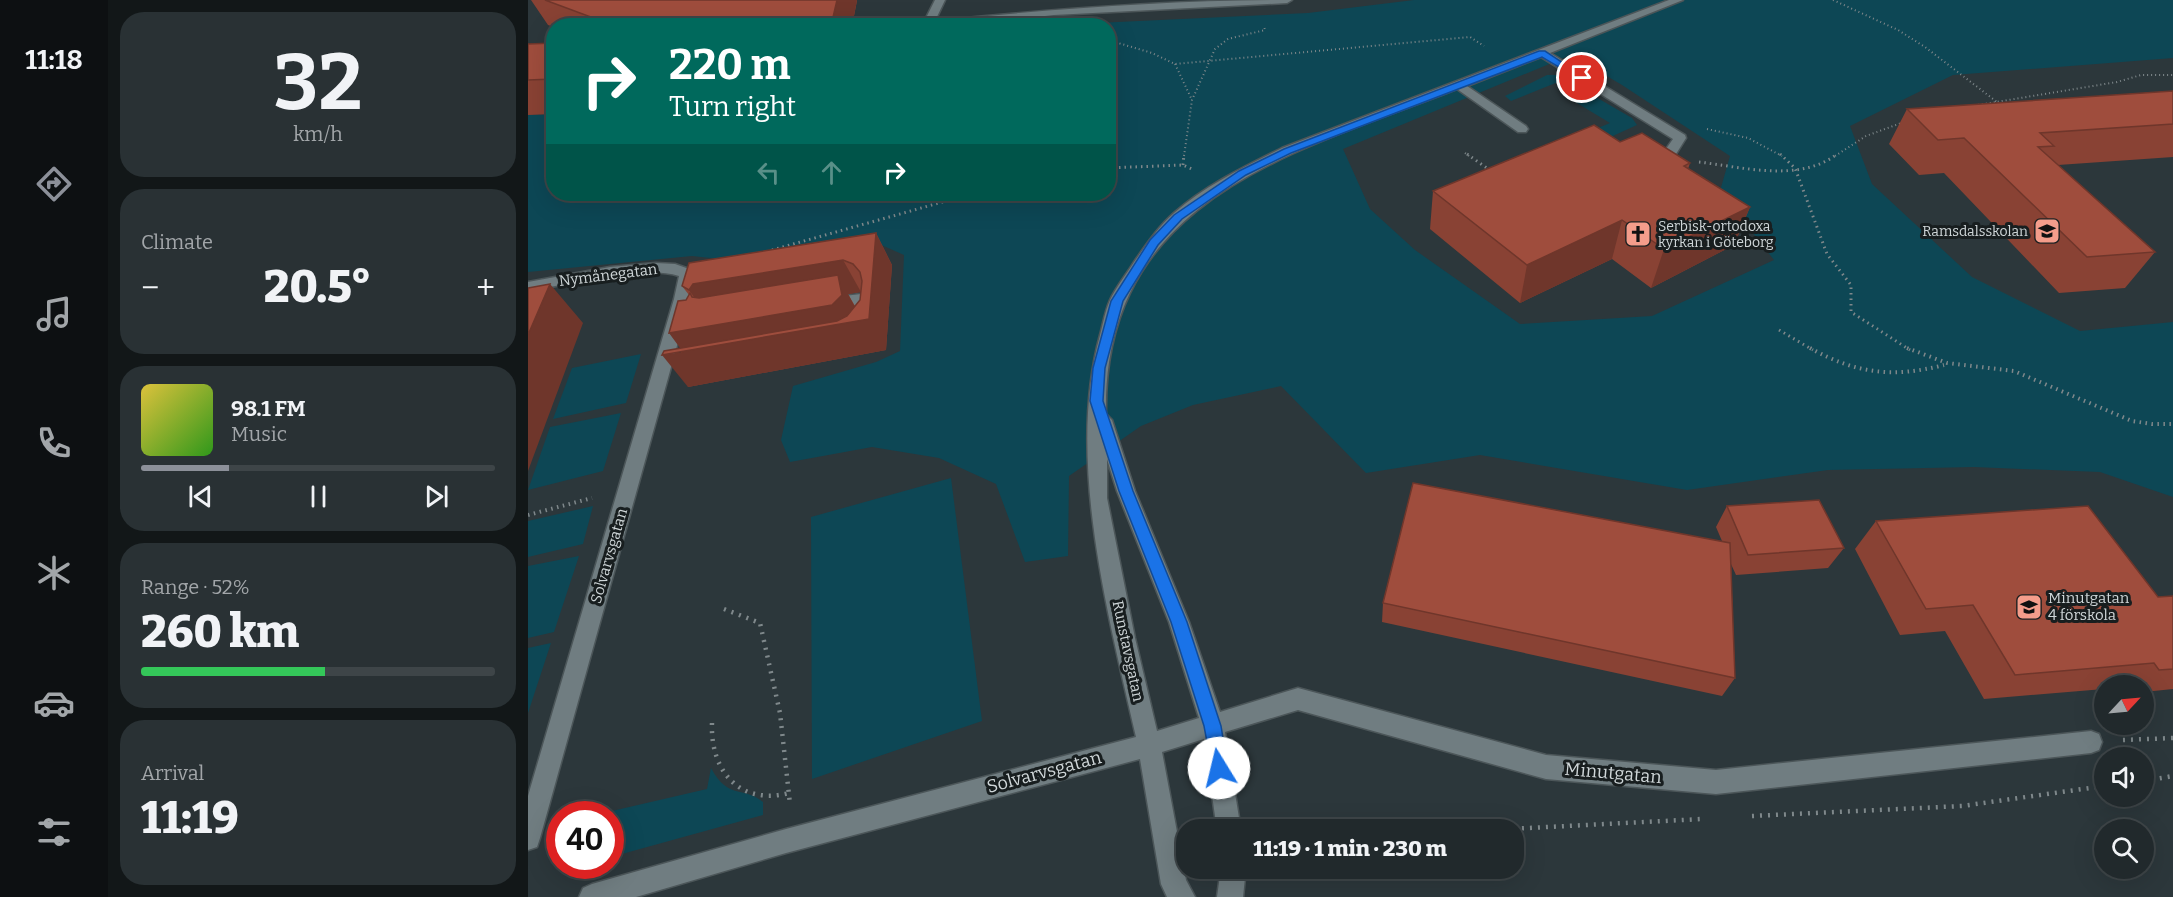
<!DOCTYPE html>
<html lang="en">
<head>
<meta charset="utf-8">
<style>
	body { margin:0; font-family:Bitter,serif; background:#293134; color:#f1f3f6; height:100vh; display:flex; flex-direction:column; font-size:22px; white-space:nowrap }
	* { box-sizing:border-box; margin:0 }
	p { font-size:20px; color:#a2a6a9 }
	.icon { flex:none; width:33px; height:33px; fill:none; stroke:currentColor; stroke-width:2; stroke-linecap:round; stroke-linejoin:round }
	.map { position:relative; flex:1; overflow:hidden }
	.details { display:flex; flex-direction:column; gap:12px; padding:12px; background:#121718; width:420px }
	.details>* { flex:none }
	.banner { position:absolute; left:18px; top:18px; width:570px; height:183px; border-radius:24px; box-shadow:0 6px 24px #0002,0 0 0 2px #3e4548; background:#00695c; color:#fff; overflow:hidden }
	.needle { width:39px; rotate:64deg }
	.tools { position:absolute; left:1566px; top:675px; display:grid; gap:12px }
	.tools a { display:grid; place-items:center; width:60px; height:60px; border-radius:50%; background:#21292c; box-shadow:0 6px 24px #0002,0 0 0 2px #3e4548; font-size:30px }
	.speed { position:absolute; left:18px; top:801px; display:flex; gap:12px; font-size:30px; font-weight:700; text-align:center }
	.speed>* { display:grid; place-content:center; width:78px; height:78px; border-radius:50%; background:#21292c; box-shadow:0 6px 24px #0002,0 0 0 2px #3e4548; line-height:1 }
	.speed .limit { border:9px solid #d22; background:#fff; color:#111 }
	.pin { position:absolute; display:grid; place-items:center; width:51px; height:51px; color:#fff; margin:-26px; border:3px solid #fff; border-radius:50%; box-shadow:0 2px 6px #0007 }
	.me { position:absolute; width:66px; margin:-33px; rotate:351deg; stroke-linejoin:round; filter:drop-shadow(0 0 4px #0008) }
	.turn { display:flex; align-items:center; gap:21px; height:126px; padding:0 24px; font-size:27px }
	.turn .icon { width:78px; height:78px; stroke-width:2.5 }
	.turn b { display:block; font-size:42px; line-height:51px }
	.lanes { display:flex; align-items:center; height:57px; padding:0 24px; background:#0003; justify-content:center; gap:30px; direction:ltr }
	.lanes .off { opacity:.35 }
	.big { font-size:45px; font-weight:800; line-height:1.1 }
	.details .tile { flex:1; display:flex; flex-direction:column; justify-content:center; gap:9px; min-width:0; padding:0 21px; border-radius:24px; background:#293134 }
	.details .dial { align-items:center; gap:0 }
	.dial b { font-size:78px; line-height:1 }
	.song { display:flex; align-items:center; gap:18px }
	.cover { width:72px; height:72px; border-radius:9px; background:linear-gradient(135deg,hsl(50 70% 55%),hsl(110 70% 35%)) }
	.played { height:6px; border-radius:3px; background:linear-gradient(90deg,#8c9099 25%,#3e4548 25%) }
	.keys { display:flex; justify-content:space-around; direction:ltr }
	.heat { display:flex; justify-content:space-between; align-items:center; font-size:33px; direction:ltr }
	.charge { height:9px; border-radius:4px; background:linear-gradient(90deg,#34c759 52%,#3e4548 0) }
	.trip { position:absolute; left:648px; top:819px; width:348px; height:60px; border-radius:24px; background:#21292c; box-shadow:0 6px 24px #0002,0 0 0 2px #3e4548; font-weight:800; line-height:60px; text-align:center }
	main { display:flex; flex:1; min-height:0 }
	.tab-bar { display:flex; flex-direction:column; width:108px; justify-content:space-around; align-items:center; background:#0d1012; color:#a2a6a9 }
	.tab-bar .icon { width:42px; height:42px }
	.tab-bar .selected { color:#8c9099 }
	.tab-bar b { font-size:27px; color:#f1f3f6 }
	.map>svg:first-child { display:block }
	.green { fill:#0d4755; fill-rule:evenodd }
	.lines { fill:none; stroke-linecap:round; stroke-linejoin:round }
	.minor-casing { stroke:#4c5659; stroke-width:3 }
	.path-far3 { stroke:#7f888b; stroke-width:2; stroke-dasharray:1 3; stroke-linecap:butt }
	.path-far2 { stroke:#7f888b; stroke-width:3; stroke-dasharray:1.5 4; stroke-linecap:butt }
	.path-far1 { stroke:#7f888b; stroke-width:4; stroke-dasharray:1.5 4.5; stroke-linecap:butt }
	.path { stroke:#7f888b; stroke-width:4.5; stroke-dasharray:2 6; stroke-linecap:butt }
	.minor { fill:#707d81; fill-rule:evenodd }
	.wall { fill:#894234; fill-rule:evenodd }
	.shaded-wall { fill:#6f362b }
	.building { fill:#9f4d3d; stroke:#6f362b; stroke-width:1.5 }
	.route { fill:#1a73e8; stroke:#114b97; stroke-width:1.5 }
	.labels { text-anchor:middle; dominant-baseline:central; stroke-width:6; stroke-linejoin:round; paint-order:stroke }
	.far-poi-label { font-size:14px; fill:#cfd6d8; stroke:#181e1f; text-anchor:start }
	.street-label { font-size:15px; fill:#cfd6d8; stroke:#181e1f }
	.poi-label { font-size:15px; fill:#cfd6d8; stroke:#181e1f; text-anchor:start }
	.near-street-label { font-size:18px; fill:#cfd6d8; stroke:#181e1f }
</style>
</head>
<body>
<main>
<nav class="tab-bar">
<b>11:18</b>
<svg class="icon selected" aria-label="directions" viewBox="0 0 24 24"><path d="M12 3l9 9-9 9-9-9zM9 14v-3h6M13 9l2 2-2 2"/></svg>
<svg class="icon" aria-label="music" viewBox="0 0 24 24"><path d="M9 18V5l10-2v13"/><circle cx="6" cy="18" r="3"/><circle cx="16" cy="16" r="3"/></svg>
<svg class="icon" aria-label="phone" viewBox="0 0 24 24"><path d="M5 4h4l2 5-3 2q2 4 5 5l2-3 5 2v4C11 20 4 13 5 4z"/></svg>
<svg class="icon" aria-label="climate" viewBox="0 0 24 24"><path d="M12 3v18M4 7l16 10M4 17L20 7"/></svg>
<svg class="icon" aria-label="car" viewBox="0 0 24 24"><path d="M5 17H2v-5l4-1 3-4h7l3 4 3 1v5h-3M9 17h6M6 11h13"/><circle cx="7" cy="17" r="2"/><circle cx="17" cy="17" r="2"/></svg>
<svg class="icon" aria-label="filters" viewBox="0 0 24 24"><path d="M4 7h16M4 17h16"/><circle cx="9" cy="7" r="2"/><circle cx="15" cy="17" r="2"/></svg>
</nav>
<section class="details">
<div class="tile dial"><b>32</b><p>km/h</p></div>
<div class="tile"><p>Climate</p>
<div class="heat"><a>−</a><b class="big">20.5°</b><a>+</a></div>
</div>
<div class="tile">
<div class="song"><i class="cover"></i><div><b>98.1 FM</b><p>Music</p></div></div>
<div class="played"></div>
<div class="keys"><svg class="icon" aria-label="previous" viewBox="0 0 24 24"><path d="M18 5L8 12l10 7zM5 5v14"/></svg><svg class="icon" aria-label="pause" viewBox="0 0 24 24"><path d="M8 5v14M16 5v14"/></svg><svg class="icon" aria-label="next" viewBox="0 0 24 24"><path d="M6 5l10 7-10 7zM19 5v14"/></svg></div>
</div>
<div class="tile"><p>Range · 52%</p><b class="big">260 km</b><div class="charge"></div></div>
<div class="tile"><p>Arrival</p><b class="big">11:19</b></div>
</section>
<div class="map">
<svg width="1645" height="897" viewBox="0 0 1645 897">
	<rect width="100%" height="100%" fill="#2c373b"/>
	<g class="green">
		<path d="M886 0H1645V58L1425 75 1322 126 1344 184 1444 277 1552 331 1645 322V497L1572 472 1446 467 1300 470 1159 490 952 455 838 473 753 386 665 405 613 426 541 476 540 556 497 562 468 484 411 458 344 447 262 462 253 440 265 386 348 362 372 351 376 255 342 240 211 261 164 256 0 272V115L25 114 26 194H580V26L526 25 780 13ZM1043 55 1094 85 1202 156 1192 191 1246 260 1124 316 992 324 887 250 842 209 815 149Z"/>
		<polygon points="1019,75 1028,75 1035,80 983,101 977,96"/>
		<polygon points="1047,85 1104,118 1109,125 1034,159 1020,149 1082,123 1034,94 1032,90"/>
		<polygon points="113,354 98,403 25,419 44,368"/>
		<polygon points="93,413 75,471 0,490 22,427"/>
		<polygon points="423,478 454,721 284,779 283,517"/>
		<polygon points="65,506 55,544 0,557 0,521"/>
		<polygon points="51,556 26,632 0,638 0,566"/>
		<polygon points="23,643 0,713 0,648"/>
		<path d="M183 768C201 801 214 785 235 802V815L83 857 82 814H71L179 789Z"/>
	</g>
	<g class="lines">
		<g class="minor-casing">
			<g id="minor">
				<path d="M407 0H417L407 21C526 9 645 0 764 0L759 3 526 15 428 26H388L396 22Z"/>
				<path d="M1141 0H1155L1022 53 1157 135 1158 138 1143 162H1133L1131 159 1145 139 1013 57 939 86 998 126 1000 129 998 132H990L929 89C765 153 574 198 578 414L584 420 607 491 661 622 692 712 770 688 1018 755 1188 770 1563 731 1571 734 1574 742 1571 750 1563 753 1188 794 1018 779 770 710 697 732 713 830H689L676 739 634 752 658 880 667 897H639L633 884 612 759 258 853 108 897H51L55 888 64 884 258 829 608 737C580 614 538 459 572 335 575 324 577 311 582 300 588 287 598 275 606 262 618 245 630 227 646 213 678 185 716 167 754 148ZM579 459 589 491 641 622 671 718 629 731 607 638 579 498Z"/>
				<path d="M128 263 147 264 164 270 167 273 162 299 12 838 9 847 0 850V796L146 299 151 276C115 264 38 284 0 292V282L82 267Z"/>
				<path d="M333 294C345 297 347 309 350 319L348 323H336L329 305 299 308 291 303 299 298Z"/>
				<polygon points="693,868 718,868 715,897 689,897"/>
			</g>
		</g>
		<g class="path-far3">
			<polyline points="1305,0 1370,30 1397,47 1469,102"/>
			<polyline points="580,40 624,53 647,64 942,37 956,46"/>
			<polyline points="647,64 664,100"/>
			<polyline points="1450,105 1589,82 1613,75 1645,75"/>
			<polyline points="1179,129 1220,138 1254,156"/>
			<polyline points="937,153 941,156"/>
			<polyline points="656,156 664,100 687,49 700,39 737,30 736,27"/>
			<polyline points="1307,156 1338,136 1376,122"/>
		</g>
		<g class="path-far2">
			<polyline points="939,154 963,171"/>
			<polyline points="1252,154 1267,168 1299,254 1323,285 1323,312 1382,350"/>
			<path d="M1171 162C1214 167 1272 183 1309 154"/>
			<polyline points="655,165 656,154"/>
			<polyline points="580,168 655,165 666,170"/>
			<polyline points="244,250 443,194"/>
			<polyline points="1251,330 1285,350"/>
		</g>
		<g class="path-far1">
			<path d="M1282 348C1329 374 1365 378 1416 365"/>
			<polyline points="1379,348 1419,363 1486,371 1604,421 1624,424 1645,424"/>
			<polyline points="0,515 64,498"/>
		</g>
		<g class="path">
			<polyline points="196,609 232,623 252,713 262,804"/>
			<path d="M184 723C182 770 211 806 261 793"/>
			<polyline points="1595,740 1645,738"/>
			<polyline points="1616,781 1645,776"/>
			<polyline points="1224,816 1434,806 1576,786"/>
			<polyline points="962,830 1174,819"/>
		</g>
		<use href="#minor" class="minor"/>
	</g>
	<g class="wall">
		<polygon points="3,0 329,0 329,1 324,26 26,26 26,27 20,25"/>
		<polygon points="26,43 26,114 0,115 0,44"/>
		<polygon points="1645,91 1645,157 1530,165 1627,252 1597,288 1531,293 1416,173 1391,175 1361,144 1379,109"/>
		<polygon points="1092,142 1162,163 1160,169 1222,207 1206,245 1123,288 1084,259 992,303 902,229 905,191"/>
		<path d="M348 233 364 265 358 350 160 387 152 348 158 300 161 295 154 286ZM333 292 332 300 327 306 320 294Z"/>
		<polygon points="1199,506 1316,548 1300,568 1208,575 1203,564 1207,678 1194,696 854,622 855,603 1194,541 1188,527"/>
		<polygon points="1348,521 1630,597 1645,596 1645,689 1616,692 1616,686 1576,686 1576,689 1456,699 1417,631 1372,635 1327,549"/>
	</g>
	<g class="shaded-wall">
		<polygon points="309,0 329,0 324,26 303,26"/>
		<polygon points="1222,207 1206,245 1123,288 1136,249"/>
		<polygon points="1094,220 1084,259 992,303 999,265"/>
		<polygon points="348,233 364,265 358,350 160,387 134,355 155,352 141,333 184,322 161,290 165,284 315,260 333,292 320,294 327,307 330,321"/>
		<polygon points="22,284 55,323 0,471 0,335"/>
	</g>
	<g class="building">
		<polygon points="17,0 309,0 303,26 87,26"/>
		<polygon points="26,43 26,79 0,80 0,44"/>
		<polygon points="1645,91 1645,124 1512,133 1526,146 1510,147 1627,252 1559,257 1436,138 1410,140 1379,109"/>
		<polygon points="1066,125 1092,142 1114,133 1162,163 1156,166 1222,207 1136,249 1094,220 999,265 905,191"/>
		<polygon points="348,233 341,319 134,355 136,351 309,321 319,316 332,300 334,281 332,272 325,264 315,260 165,284 161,290 154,286 161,263"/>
		<polygon points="310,275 314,295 304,305 141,333 150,301 158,300 162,293 164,297 171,298"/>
		<polygon points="22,284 0,335 0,288"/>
		<polygon points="885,483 1202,543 1207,678 855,603"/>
		<polygon points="1291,500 1316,548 1220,555 1199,506"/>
		<polygon points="1560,506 1630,597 1645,596 1645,669 1631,670 1626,663 1487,675 1445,605 1398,609 1348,521"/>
	</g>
	<polygon class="route" points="1011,51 1017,51 1058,78 1051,79 1014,57 763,153 718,175 654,219 630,245 595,301 577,368 575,401 605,491 659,622 693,726 700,768 697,774 691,776 685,774 676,726 643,622 591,491 562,401 565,368 583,301 622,240 646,215 711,171 756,149"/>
	<defs>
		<g id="school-square" transform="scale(1.35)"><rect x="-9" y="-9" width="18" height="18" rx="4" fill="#f49d8b" stroke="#181e1f"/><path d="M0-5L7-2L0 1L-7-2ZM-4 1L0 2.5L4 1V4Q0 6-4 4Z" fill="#111"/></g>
		<g id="church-square" transform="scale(1.35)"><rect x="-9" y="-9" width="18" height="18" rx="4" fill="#f49d8b" stroke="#181e1f"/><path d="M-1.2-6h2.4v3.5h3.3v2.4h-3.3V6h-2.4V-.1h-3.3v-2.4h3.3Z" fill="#111"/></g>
	</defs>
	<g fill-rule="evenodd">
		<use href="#school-square" x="1519" y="231"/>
		<use href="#church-square" x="1110" y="234"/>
		<use href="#school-square" x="1501" y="607"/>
	</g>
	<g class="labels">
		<g class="far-poi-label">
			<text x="1130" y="226">Serbisk-ortodoxa<tspan x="1130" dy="16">kyrkan i Göteborg</tspan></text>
			<text x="1500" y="231" text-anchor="end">Ramsdalsskolan</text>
		</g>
		<g class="street-label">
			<text transform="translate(80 275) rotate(-7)">Nymånegatan</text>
			<text transform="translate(81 556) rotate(-74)">Solvarvsgatan</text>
			<text transform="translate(600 651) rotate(78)">Runstavsgatan</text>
		</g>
		<g class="poi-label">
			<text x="1520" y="598">Minutgatan<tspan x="1520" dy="17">4 förskola</tspan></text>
		</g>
		<g class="near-street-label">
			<text transform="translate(516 772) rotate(-15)">Solvarvsgatan</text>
			<text transform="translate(1085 773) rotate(5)">Minutgatan</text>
		</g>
	</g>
</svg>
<div class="tools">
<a><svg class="needle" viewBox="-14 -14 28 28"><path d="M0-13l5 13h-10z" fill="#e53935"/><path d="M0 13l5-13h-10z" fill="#a2a6a9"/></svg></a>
<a><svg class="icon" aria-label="sound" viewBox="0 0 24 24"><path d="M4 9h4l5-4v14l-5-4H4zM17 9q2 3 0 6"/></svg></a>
<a><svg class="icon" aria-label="search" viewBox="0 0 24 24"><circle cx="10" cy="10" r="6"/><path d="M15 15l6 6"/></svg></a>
</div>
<div class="speed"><div class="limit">40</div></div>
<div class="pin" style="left:1054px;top:78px;background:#d93025"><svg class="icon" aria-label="arrive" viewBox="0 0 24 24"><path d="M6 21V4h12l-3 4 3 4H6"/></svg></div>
<svg class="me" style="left:691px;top:768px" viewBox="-20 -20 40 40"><circle r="19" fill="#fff"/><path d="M0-13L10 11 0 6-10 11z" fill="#1a73e8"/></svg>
<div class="trip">11:19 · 1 min · 230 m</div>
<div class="banner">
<div class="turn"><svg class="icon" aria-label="right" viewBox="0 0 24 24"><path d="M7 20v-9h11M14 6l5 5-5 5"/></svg><div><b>220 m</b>Turn right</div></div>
<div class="lanes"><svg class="icon off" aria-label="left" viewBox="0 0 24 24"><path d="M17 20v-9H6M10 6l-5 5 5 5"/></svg><svg class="icon off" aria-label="ahead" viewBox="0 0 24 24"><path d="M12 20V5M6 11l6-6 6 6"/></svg><svg class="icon" aria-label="right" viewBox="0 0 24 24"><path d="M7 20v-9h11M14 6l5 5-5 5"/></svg></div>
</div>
</div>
</main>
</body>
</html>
